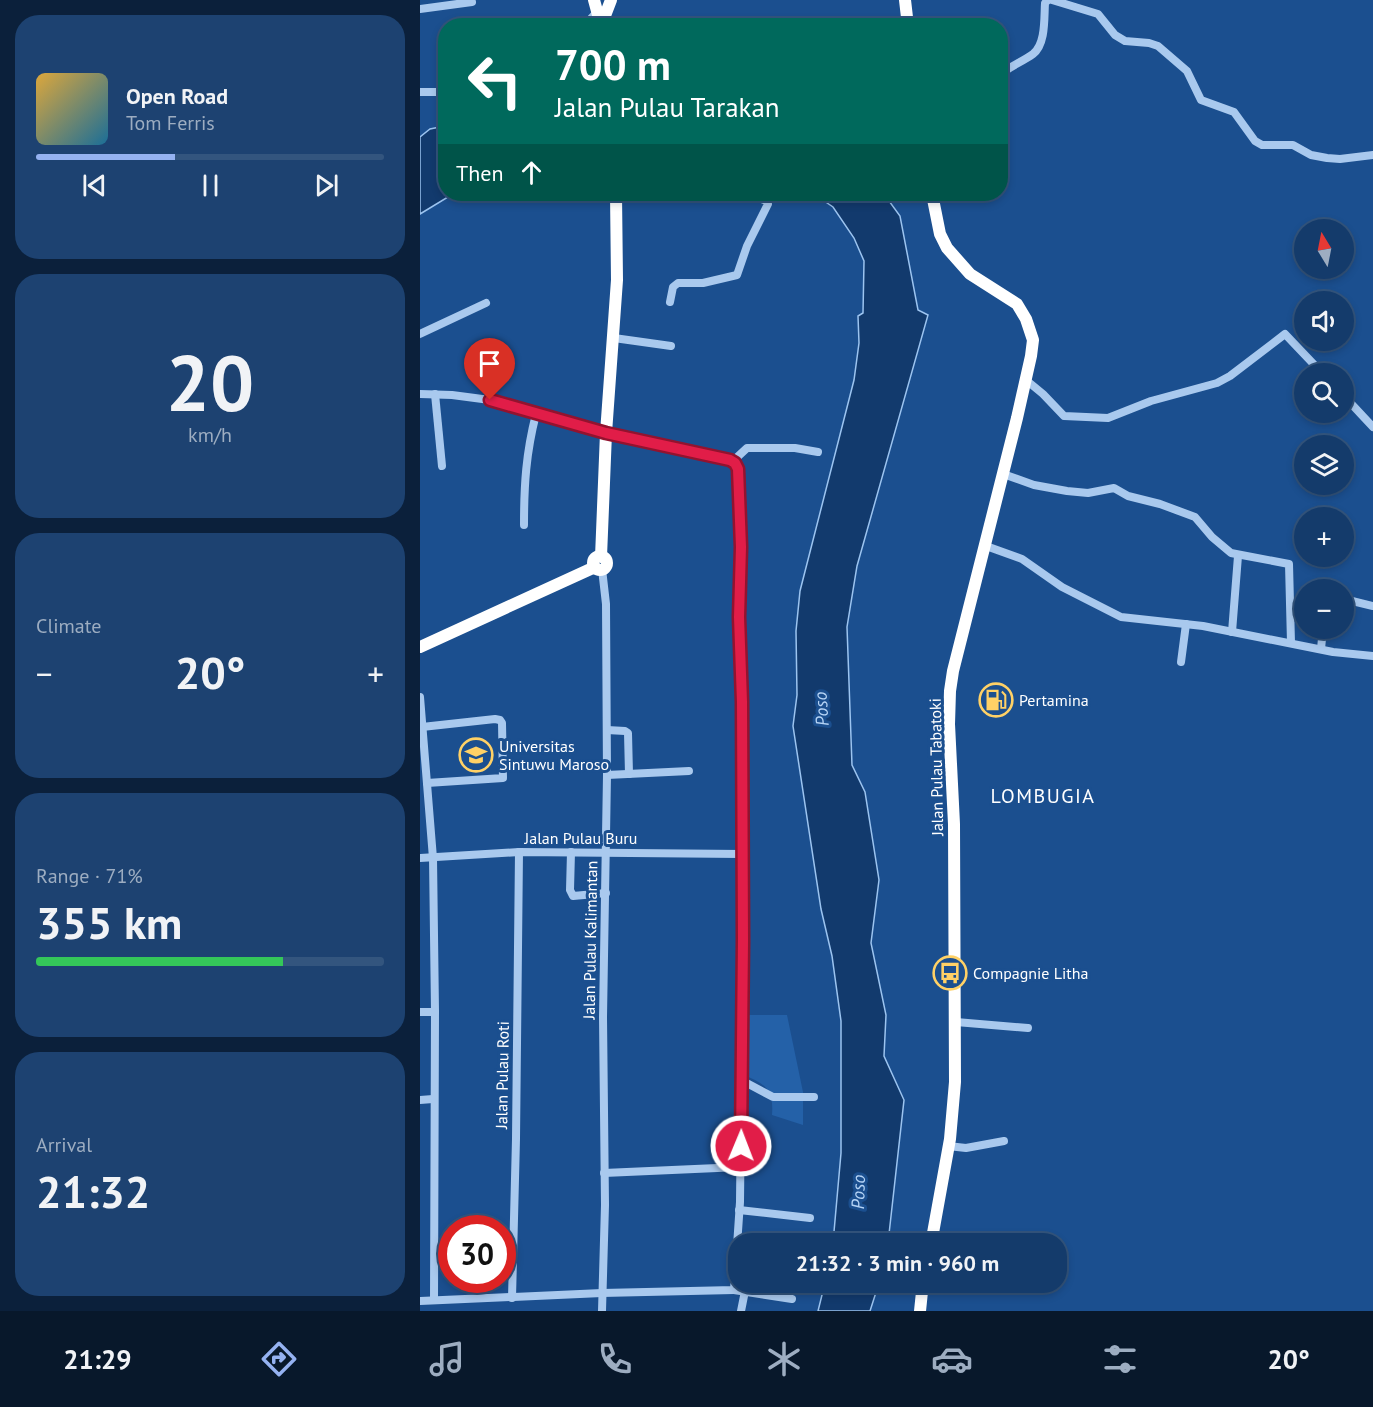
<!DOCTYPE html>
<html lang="en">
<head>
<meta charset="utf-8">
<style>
	body { margin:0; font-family:"PT Sans",sans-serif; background:#1d4271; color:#f1f3f6; height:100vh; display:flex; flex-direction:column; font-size:22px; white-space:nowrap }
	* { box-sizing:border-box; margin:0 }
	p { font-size:20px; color:#9dadc1 }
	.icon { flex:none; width:33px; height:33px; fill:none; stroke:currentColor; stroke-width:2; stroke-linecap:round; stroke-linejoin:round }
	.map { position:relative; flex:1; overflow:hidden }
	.details { display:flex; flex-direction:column; gap:15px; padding:15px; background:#0b203b; width:420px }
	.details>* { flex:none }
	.banner { position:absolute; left:18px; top:18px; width:570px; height:183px; border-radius:24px; box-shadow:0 3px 9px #0003,0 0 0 2px #33557e; background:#00695c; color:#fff; overflow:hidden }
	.needle { width:39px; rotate:350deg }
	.fabs { position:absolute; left:874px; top:219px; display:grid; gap:12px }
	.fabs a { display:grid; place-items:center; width:60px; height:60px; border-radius:50%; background:#143b6b; box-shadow:0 3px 9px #0003,0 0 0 2px #33557e; font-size:30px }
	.speed { position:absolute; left:18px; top:1215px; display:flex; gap:12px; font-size:30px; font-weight:700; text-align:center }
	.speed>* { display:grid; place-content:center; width:78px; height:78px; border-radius:50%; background:#143b6b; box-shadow:0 3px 9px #0003,0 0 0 2px #33557e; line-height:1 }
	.speed .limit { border:9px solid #d22; background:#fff; color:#111 }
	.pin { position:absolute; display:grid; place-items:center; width:51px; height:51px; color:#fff; margin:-62px -26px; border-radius:50% 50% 50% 0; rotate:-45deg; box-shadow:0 0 6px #0007 }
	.pin .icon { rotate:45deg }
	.me { position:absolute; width:66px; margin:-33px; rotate:1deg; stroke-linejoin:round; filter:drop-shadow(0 0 4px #0008) }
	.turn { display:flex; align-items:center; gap:21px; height:126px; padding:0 18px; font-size:27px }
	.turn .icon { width:78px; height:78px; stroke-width:2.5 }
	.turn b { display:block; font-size:42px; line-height:51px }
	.then { display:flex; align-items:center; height:57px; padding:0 18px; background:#0003; gap:12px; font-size:22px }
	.big { font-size:45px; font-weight:700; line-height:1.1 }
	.details .tile { flex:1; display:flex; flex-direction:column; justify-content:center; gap:9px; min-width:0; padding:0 21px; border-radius:24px; background:#1d4271 }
	.details .dial { align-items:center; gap:0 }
	.dial b { font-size:78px; line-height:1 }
	.song { display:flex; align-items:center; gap:18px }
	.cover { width:72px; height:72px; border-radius:9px; background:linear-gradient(135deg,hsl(40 70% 55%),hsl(200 70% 35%)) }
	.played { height:6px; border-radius:3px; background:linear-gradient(90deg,#95b2f1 40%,#33557e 40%) }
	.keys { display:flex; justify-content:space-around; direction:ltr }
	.heat { display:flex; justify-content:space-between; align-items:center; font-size:33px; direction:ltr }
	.charge { height:9px; border-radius:4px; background:linear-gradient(90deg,#34c759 71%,#33557e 0) }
	.trip { position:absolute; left:308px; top:1233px; width:339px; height:60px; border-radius:24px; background:#143b6b; box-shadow:0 3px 9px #0003,0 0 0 2px #33557e; font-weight:700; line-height:60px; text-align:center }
	.dock { display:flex; height:96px; justify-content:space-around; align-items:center; background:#08182b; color:#9dadc1 }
	.dock .icon { width:42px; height:42px }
	.dock .on { color:#95b2f1 }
	.dock b { font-size:27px; color:#f1f3f6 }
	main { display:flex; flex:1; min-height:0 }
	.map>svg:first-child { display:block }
	.green { fill:#2461a8 }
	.water { fill:#123a6d; stroke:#9cc4f0; stroke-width:1.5 }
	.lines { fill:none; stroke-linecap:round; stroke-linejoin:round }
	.minor { stroke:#a9c9ee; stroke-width:8 }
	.highway { stroke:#fff; stroke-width:12 }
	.route-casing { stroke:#92132f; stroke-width:15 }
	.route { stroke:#e11d48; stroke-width:10 }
	.labels { text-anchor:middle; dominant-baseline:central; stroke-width:6; stroke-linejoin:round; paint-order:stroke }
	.poi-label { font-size:16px; fill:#fff; stroke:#1b4f8f; text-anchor:start }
	.street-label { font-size:16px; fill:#fff; stroke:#1b4f8f }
	.water-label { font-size:18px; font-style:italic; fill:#b5d3f5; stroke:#1b4f8f }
	.quarter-label { font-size:20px; letter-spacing:1.5px; fill:#fff; stroke:#1b4f8f }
</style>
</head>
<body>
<main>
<section class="details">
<div class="tile">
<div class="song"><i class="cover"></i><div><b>Open Road</b><p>Tom Ferris</p></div></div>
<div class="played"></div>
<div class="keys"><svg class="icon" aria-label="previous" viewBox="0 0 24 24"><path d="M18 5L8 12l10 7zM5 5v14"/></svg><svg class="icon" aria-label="pause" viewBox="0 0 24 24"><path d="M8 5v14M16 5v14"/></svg><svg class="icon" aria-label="next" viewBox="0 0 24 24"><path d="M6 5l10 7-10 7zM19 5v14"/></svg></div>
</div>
<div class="tile dial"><b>20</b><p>km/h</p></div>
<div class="tile"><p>Climate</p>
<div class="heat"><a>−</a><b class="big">20°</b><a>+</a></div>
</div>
<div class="tile"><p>Range · 71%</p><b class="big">355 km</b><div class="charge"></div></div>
<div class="tile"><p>Arrival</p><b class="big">21:32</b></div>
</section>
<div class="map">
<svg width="953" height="1311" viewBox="0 0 953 1311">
	<rect width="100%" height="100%" fill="#1b4f8f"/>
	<path class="green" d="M323 1015H367L383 1092V1125L352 1115C354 1089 345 1084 324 1075Z"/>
	<g class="water">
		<polygon points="25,126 26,194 33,194 0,214 0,137 10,129"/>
		<polygon points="394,194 464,194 480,216 498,310 508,315 437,566 427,627 432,765 445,792 459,880 451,943 466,1015 464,1056 484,1100 468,1243 413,1243 421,1153 421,1021 412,956 401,909 373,726 377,695 376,631 380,591 434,380 439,343 438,316 443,313 444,261 434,238 413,207"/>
		<polygon points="405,1283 405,1282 459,1283 450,1311 398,1311"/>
	</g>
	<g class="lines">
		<g class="minor">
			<polyline points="632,0 678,14 695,35 705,41 729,43 738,46 767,71 781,100 814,112 835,141 842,145 873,145 891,155 907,158 920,159 953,155"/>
			<polyline points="0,9 52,2"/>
			<polyline points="164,26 177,12"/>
			<path d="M580 75C590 66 602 62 613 54 626 44 624 18 625 3L628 0"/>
			<polyline points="0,92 26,92"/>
			<polyline points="248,194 262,199 269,194"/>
			<polyline points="250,302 253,287 258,283 283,283 317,275 327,246 348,204 347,201 328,194"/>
			<polyline points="0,334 66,303"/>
			<polyline points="194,338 251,346"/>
			<polyline points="606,380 623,394 644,416 688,418 731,401 797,383 810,376 865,334 903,374"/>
			<polyline points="0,394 32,395 70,400 186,433 310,460 317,466 321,547 319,617 322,702 323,940 320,1202 314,1290 182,1293 0,1301"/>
			<polyline points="15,394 22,466"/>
			<polyline points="924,396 953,427"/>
			<polyline points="313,461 327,448 375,448 398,452"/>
			<polyline points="583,474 614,485 647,491 668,493 694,488 708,496 740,504 775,517 792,537 811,553 869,564 871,643"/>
			<path d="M104 525C104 485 106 453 116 414"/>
			<polyline points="566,546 602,559 642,587 701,617 783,626 913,652 953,656"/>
			<polyline points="924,599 953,606"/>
			<polyline points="812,632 818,556"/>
			<polyline points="901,649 903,628"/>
			<polyline points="761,662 766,624"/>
			<polyline points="0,697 13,858 15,1012 14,1300"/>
			<polyline points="2,727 75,719 80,720 82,723 83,778 7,783"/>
			<polyline points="187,730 205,731 208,733 209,774"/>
			<polyline points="187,775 269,771"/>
			<polyline points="151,852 150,890 153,896 186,893"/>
			<polyline points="0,858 99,852 322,854"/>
			<polyline points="0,1012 15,1012"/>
			<polyline points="536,1022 608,1028"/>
			<polyline points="321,1080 353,1097 394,1097"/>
			<polyline points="0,1100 13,1099"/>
			<polyline points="528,1146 546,1148 584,1141"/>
			<polyline points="184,1173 320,1167"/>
			<polyline points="319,1210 390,1218"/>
			<polyline points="314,1290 372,1299"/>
			<polyline points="92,1298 96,1139 99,852"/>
			<polyline points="182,1311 185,1205 183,1017 187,775 186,604 182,569"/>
			<polyline points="321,1311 325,1291"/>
		</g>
		<g class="highway">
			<polyline points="174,0 181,26"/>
			<polyline points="485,0 488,26"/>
			<polyline points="181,26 191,0"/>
			<circle cx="180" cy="563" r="7"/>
			<polyline points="181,557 186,433 197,280 196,194"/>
			<polyline points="0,647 175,567"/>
			<polyline points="511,1244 530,1139 535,1082 534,824 529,724 530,691 533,671 597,418 611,356 613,340 606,319 597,304 550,274 527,248 520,234 512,194"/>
			<polyline points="500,1311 503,1282"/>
		</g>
	</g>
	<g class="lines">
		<g class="route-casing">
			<polyline id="route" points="70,400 186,433 310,460 315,463 318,469 321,547 319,617 322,702 323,940 321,1146"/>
		</g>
		<use href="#route" class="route"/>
	</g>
	<defs>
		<g id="fuel-ring" transform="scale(1.725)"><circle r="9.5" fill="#1b4f8f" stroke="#ffd166" stroke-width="1.5"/><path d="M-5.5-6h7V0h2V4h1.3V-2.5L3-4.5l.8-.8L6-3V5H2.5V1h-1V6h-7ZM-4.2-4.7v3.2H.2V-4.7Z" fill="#ffd166"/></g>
		<g id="university-ring" transform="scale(1.725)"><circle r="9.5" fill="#1b4f8f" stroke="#ffd166" stroke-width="1.5"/><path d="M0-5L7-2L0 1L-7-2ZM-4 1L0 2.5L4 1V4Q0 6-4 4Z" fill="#ffd166"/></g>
		<g id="bus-ring" transform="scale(1.725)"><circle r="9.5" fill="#1b4f8f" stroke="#ffd166" stroke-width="1.5"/><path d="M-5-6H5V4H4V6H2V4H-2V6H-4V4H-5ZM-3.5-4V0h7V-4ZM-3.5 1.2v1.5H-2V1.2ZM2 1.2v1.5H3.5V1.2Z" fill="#ffd166"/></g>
	</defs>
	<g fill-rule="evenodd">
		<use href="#fuel-ring" x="576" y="700"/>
		<use href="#university-ring" x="56" y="755"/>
		<use href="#bus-ring" x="530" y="973"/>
	</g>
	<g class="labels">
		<g class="poi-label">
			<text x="599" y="700">Pertamina</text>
			<text x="79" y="746">Universitas<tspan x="79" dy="18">Sintuwu Maroso</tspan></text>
			<text x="553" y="973">Compagnie Litha</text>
		</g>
		<g class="street-label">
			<text transform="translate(516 767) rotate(-91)">Jalan Pulau Tabatoki</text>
			<text x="161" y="838">Jalan Pulau Buru</text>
			<text transform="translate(170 940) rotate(-89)">Jalan Pulau Kalimantan</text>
			<text transform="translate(82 1075) rotate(-89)">Jalan Pulau Roti</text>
		</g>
		<g class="water-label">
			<text transform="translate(401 709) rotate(-94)">Poso</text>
			<text transform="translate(438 1192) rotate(-88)">Poso</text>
		</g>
		<g class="quarter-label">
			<text x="623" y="796">LOMBUGIA</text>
		</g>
	</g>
</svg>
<div class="fabs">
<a><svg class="needle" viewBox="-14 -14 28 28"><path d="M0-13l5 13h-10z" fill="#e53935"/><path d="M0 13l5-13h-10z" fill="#9dadc1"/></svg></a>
<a><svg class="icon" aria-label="sound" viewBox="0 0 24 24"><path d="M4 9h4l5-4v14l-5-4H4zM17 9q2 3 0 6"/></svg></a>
<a><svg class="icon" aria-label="search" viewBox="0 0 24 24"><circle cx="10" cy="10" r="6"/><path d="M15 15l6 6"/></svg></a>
<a><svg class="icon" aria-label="layers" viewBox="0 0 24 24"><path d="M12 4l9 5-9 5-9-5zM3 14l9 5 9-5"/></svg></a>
<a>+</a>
<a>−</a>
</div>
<div class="speed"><div class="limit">30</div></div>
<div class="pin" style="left:70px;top:400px;background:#d93025"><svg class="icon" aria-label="arrive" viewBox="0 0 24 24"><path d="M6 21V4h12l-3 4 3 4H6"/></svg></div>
<svg class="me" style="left:321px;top:1146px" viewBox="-20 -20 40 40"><circle r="17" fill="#e11d48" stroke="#fff" stroke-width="3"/><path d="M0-11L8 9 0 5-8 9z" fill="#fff"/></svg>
<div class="trip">21:32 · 3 min · 960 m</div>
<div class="banner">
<div class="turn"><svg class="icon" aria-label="left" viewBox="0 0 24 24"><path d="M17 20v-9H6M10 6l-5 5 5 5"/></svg><div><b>700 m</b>Jalan Pulau Tarakan</div></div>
<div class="then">Then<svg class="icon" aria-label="ahead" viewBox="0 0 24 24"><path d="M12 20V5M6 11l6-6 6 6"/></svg></div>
</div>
</div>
</main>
<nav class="dock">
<b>21:29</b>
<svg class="icon on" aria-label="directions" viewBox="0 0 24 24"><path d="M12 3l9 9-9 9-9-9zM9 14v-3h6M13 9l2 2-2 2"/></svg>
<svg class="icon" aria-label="music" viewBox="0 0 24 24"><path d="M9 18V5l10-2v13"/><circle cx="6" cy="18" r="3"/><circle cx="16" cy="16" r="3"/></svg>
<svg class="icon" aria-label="phone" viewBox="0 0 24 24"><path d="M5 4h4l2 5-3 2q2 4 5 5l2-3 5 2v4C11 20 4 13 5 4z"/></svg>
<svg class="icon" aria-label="climate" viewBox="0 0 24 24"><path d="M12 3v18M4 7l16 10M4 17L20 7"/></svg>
<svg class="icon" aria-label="car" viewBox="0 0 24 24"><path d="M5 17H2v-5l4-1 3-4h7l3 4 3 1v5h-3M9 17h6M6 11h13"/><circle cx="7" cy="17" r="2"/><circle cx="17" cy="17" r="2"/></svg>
<svg class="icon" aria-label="filters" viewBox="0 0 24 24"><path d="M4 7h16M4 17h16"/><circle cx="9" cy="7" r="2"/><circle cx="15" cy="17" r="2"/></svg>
<b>20°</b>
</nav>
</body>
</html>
